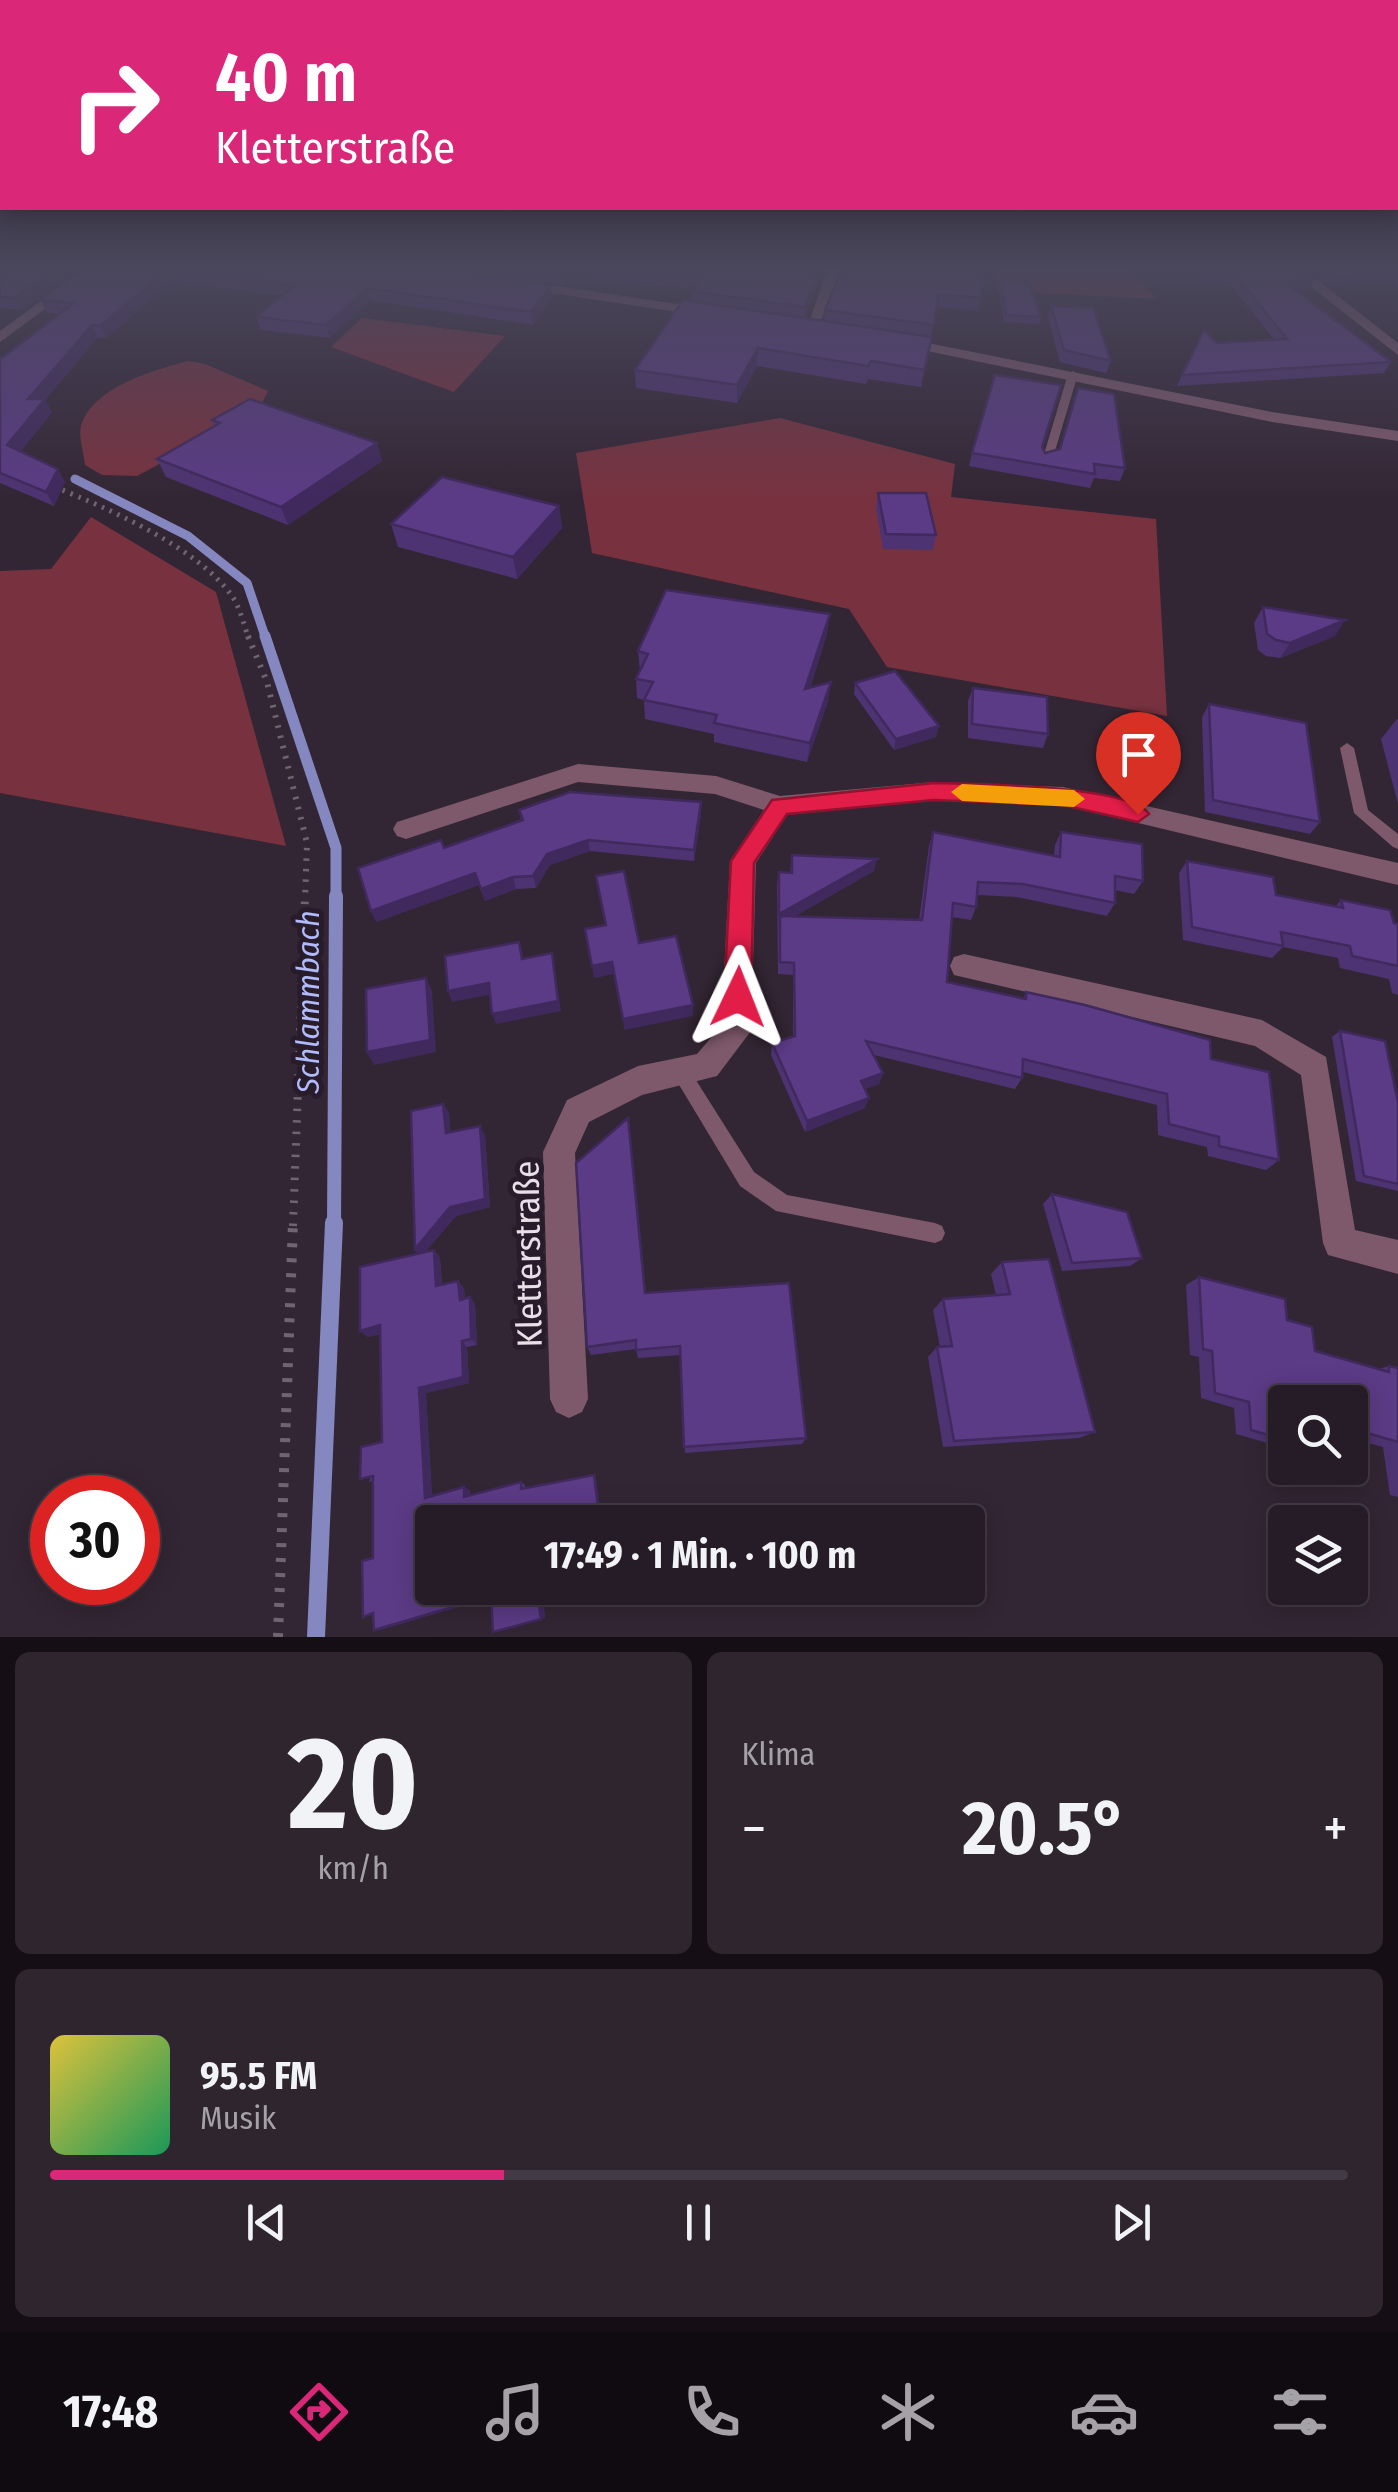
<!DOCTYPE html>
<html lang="de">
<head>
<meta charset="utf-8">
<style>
	body { margin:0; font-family:"Fira Sans Condensed",sans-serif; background:#2e252f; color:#f1f3f6; height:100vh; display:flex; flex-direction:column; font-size:38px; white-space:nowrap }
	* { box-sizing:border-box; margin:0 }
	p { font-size:32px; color:#a4a1a7 }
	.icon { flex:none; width:55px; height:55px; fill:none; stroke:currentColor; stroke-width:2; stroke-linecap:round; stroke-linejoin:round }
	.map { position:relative; height:1637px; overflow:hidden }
	.side { display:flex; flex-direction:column; gap:15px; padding:15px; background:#150f15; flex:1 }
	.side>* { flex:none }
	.top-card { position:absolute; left:0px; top:0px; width:1400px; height:210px; box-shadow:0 5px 25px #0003,0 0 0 2px #423a44; background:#db2777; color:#fff; overflow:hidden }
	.tools { position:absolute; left:1268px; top:1385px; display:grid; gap:20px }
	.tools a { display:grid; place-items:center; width:100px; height:100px; border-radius:10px; background:#261c27; box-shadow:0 5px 25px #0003,0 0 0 2px #423a44; font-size:50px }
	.speed { position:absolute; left:30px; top:1475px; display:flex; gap:20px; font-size:50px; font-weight:700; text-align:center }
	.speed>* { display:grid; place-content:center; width:130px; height:130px; border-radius:50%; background:#261c27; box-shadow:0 5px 25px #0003,0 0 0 2px #423a44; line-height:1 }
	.speed .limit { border:15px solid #d22; background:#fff; color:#111 }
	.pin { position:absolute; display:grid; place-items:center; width:85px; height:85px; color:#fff; margin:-102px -42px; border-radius:50% 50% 50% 0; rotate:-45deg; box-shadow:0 0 10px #0007 }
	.pin .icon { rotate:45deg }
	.me { position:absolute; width:110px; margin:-55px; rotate:2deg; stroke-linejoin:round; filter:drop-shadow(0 0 8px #0008) }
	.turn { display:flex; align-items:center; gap:35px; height:210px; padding:0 50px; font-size:45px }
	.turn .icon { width:130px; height:130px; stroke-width:2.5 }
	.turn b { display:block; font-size:70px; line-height:85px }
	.big { font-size:75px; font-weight:700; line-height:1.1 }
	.side .card { flex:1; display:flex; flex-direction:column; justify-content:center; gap:15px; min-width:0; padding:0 35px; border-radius:15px; background:#2e252f }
	.side .dial { align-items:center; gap:0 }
	.dial b { font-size:130px; line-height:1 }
	.song { display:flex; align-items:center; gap:30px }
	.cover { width:120px; height:120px; border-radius:15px; background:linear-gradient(135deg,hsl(50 70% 55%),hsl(150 70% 35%)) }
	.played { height:10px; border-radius:5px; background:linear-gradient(90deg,#db2777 35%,#423a44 35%) }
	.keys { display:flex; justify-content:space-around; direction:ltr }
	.heat { display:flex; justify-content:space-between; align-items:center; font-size:55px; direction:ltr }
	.side .tiles { flex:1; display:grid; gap:15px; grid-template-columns:1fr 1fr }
	.card:last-child { grid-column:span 2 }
	.trip { position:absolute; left:415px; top:1505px; width:570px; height:100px; border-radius:10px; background:#261c27; box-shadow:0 5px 25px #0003,0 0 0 2px #423a44; font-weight:700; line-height:100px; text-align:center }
	.dock { display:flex; height:160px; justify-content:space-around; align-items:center; background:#0f0b10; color:#a4a1a7 }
	.dock .icon { width:70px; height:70px }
	.dock .current { color:#db2777 }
	.dock b { font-size:45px; color:#f1f3f6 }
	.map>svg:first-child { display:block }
	.green { fill:#78323f }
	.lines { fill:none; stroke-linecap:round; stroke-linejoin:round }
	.stream-far3 { stroke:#8587c0; stroke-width:9 }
	.stream-far2 { stroke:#8587c0; stroke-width:11 }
	.stream-far1 { stroke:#8587c0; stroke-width:14 }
	.stream { stroke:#8587c0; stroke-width:18 }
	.path-far3 { stroke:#6f6470; stroke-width:5; stroke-dasharray:2.5 6; stroke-linecap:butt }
	.path-far2 { stroke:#6f6470; stroke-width:6; stroke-dasharray:2.5 8; stroke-linecap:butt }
	.path-far1 { stroke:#6f6470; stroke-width:8; stroke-dasharray:2.5 9; stroke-linecap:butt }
	.path { stroke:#6f6470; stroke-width:10; stroke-dasharray:4 11; stroke-linecap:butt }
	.service { fill:#7e596b; fill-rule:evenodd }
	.minor { fill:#7e596b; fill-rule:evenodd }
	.wall { fill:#4e3372 }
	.shaded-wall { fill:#40295d }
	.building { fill:#5b3b85; stroke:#40295d; stroke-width:2.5 }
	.route { fill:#e11d48; stroke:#92132f; stroke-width:2.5 }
	.slow { fill:#f59e0b }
	.labels { text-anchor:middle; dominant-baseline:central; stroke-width:10; stroke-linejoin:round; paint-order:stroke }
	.water-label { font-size:32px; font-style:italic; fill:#b1bafa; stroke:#291c2a }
	.near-street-label { font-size:35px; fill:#e8e0e9; stroke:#291c2a }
</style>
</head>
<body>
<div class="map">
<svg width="1398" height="1637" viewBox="0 0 1398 1637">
	<rect width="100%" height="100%" fill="#332634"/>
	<g class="green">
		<polygon points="995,268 1128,268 1157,299 998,291"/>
		<polygon points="362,318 505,336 454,392 331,347"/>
		<path d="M188 361 205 364 268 391 258 411 137 476 102 475 85 465C84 454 78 436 81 426 92 387 155 370 188 361Z"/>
		<polygon points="780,418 955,464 951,497 1156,519 1167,716 887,667 849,609 592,553 576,453"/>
		<polygon points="91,517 216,592 286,846 0,793 0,571 51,569"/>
	</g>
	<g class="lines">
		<polyline class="stream-far3" points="75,479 188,536 247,583 266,639"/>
		<polyline class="stream-far2" points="265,636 336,848 336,899"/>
		<polyline class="stream-far1" points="334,1226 336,896"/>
		<polyline class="stream" points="316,1637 334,1223"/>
		<path class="path-far3" d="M55 487C109 509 197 547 232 596 240 607 244 626 249 639"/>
		<polyline class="path-far2" points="248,636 267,682 307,843 305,899"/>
		<polyline class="path-far1" points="293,1226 305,896"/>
		<polyline class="path" points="278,1637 293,1223"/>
		<g class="service">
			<polygon points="1073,371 1078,374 1052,461 1043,463 1042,461 1068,374"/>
			<polygon points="1347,743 1354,748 1368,810 1398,834 1398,849 1393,847 1354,813 1340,748"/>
			<polygon points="681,1063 687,1066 754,1172 787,1195 935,1223 942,1226 945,1233 942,1240 935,1243 776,1211 740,1186 675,1078 672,1072 675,1066"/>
		</g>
		<g class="minor">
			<polygon points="86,268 101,268 0,342 0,331"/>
			<polygon points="828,268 841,268 818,328 806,331"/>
			<polygon points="1287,268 1302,268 1398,343 1398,355"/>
			<polygon points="517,280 710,309 717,313 710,317 512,287 512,281"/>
			<polygon points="898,337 1272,412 1398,431 1398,441 1272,422 893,344 893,338"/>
			<polygon points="578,764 716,776 780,796 934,782 1063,787 1398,863 1398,885 1063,805 934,800 787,815 756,863 751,1031 717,1076 642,1095 589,1122 575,1153 588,1399 582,1412 569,1418 556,1412 550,1399 543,1152 567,1100 638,1066 697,1054 721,1026 730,861 764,810 715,794 578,782 406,839 397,836 393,829 397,822"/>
			<polygon points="964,954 1262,1020 1326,1057 1355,1230 1398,1240 1398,1274 1328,1255 1323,1243 1301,1075 1255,1046 954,975 950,966 954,957"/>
		</g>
	</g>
	<g class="wall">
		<polygon points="0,268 79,268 22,310 0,308"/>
		<polygon points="85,268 571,268 561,284 462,270 552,297 533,325 370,300 330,338 261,330 256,317 283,295 177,283 167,286 106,338 98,337 45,400 52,412 21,451 65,482 54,506 0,483 0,357 3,357 61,314 47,313 40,300"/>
		<polygon points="590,268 824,268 804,318 824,321 825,310 842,268 981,298 978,311 937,307 921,387 868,379 866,384 757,366 737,403 636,388 635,370 692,301 693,289 591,279"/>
		<polygon points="1191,268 1300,268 1314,279 1309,290 1297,291 1391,362 1384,373 1177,386 1182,375 1274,339 1229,283 1203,283"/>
		<polygon points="1309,268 1398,268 1398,290 1393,281 1333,287"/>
		<polygon points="1000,281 1041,317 1039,324 1004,322 999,288"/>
		<polygon points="1051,306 1111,361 1106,373 1060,362 1048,318"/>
		<polygon points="212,420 377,443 382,461 288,525 166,477 157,459 214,426"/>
		<polygon points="1042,447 1045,453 1125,468 1120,481 1094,478 1090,488 969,466 972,453"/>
		<polygon points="878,493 936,535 933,550 883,549 876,508"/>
		<polygon points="559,506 562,528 517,579 398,547 391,524"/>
		<polygon points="1263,607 1335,636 1280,658 1266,656 1258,650 1254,623"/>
		<polygon points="827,634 810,688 828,701 807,762 714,742 714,734 645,719 644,700 637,698 636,679 640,671 638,651"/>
		<polygon points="855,683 936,737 894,750 854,694"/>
		<polygon points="973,688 1048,734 1043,748 968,738 968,701"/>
		<polygon points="1209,704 1320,822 1310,834 1205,812 1202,717"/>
		<polygon points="1397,719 1398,719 1398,804 1381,739"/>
		<polygon points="519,810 701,814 694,861 590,851 550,865 536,888 516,889 485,901 479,885 376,922 444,848 521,820"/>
		<polygon points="933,832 1054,855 1055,845 1061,832 1143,881 1134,894 1115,890 1115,903 1107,916 1017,897 977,895 976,907 971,920 952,917 947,982 1023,999 1026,992 1211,1059 1279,1160 1266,1170 1208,1156 1207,1147 1158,1135 1157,1105 1023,1072 1022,1078 1015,1089 874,1055 883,1073 879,1084 865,1089 865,1108 805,1132 771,1055 772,1043 793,1036 793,975 778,974 777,884 779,872 790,873 792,855 874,871 795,916 919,920 929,846"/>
		<polygon points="1187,861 1276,895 1335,907 1341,900 1398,924 1398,995 1392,993 1389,979 1340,968 1338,958 1283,947 1272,958 1183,940 1179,873"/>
		<polygon points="1340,1031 1398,1102 1398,1191 1356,1181 1332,1037"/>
		<polygon points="443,1104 449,1113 450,1132 485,1135 490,1207 456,1216 425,1252 434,1250 440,1258 442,1284 464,1288 465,1299 470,1297 475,1304 477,1345 467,1347 469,1383 426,1393 432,1496 470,1490 470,1495 521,1482 525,1485 525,1488 596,1478 432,1588 581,1588 543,1599 545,1618 492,1597 383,1629 374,1630 373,1481 369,1482 382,1442 380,1334 368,1337 360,1331 418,1254 415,1249"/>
		<polygon points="630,1132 646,1293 806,1438 802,1444 685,1453 681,1355 638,1358 636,1349 591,1355 587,1347"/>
		<polygon points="1052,1194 1142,1258 1130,1266 1062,1271 1043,1204"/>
		<polygon points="1002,1262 1095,1432 1079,1438 943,1447 928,1357 937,1347 940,1347 933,1310 943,1299 996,1295 991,1274"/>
		<polygon points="1199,1277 1287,1320 1315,1351 1379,1369 1389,1366 1398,1368 1398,1497 1390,1495 1383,1447 1350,1438 1350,1402 1285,1402 1285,1448 1236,1434 1234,1408 1201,1398 1199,1357 1190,1355 1186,1285"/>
	</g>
	<g class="shaded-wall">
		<polygon points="57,268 79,268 22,310 15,298"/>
		<polygon points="562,268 571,268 561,284 560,272"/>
		<polygon points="820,268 824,268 804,319 805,307"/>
		<polygon points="172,271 177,283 167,286 106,338 100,326 162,274"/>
		<polygon points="1398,271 1393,281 1333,287 1338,277"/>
		<polygon points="1314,279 1309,290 1280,293 1285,282"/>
		<polygon points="551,285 552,297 533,325 531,312"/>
		<polygon points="367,288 370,300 330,338 326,325"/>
		<polygon points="92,325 98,337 45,400 52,412 15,458 7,445 28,399"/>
		<polygon points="758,348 757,366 737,403 737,385"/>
		<polygon points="377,443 382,461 288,525 281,507"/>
		<polygon points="58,469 65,482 54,506 46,492"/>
		<polygon points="559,506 562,528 517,579 513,557"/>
		<polygon points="830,614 827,634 803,709 805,689"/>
		<polygon points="1345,620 1335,636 1280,658 1290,643"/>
		<polygon points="831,682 828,701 807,762 810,743"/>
		<polygon points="939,726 936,737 894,750 896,739"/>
		<polygon points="701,802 701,814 694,861 694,850"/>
		<polygon points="588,840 590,851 550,865 536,888 533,876 547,854"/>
		<polygon points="877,859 874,871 780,925 780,916 778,926 779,914"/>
		<polygon points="475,873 479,885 376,922 371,911"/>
		<polygon points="513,877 516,889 485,901 481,889"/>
		<polygon points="552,953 561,1011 496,1024 492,1014"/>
		<polygon points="612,962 614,974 594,978 592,966"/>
		<polygon points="426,978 432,991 436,1052 374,1065 367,1052"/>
		<polygon points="489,983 493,994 452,1002 448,991"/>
		<polygon points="693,1005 693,1016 624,1030 623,1019"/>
		<polygon points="883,1073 879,1084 857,1092 861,1081"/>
		<polygon points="869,1098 865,1108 805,1132 807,1121"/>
		<polygon points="443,1104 449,1113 451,1142 446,1133"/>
		<polygon points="480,1126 485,1135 490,1207 456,1216 421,1257 415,1249"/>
		<polygon points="434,1250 440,1258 442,1293 436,1286"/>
		<polygon points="458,1281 464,1288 465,1307 460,1300"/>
		<polygon points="470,1297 475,1304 477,1345 471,1339"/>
		<polygon points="380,1325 387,1332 368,1337 360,1331"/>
		<polygon points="462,1341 467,1347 469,1383 426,1393 432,1500 425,1498 419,1388"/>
		<polygon points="594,1475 596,1478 602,1522 600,1522"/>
		<polygon points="464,1487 470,1490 470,1499 464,1497"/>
		<polygon points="577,1588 581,1588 543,1599 545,1618 493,1632 538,1599"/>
		<polygon points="491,1596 497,1596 383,1629 374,1630"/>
	</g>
	<g class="building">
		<polygon points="0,268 57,268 15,298 0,297"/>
		<polygon points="85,268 453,268 551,285 531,312 367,288 326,325 256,317 295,285 172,271 162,274 100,326 92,325 28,399 45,399 7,445 58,469 46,492 0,473 0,357 3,357 74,303 40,300"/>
		<polygon points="534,268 562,268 560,272"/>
		<polygon points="600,268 820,268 805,307 692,291 701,278"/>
		<polygon points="842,268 984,268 981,298 939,294 934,325 825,310"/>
		<polygon points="1204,268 1300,268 1314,279 1285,282 1391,362 1182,375 1204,330 1217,343 1287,339 1234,273 1207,273"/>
		<polygon points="1327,268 1398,268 1398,271 1338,277"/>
		<polygon points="1000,281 1029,282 1041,317 1006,315"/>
		<polygon points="683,300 932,337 924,370 871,361 868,366 758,348 737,385 635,370"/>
		<polygon points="1051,306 1093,308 1111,361 1064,350"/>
		<polygon points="995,375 1061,385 1042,447 1045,453 1060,449 1078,388 1114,394 1125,468 1094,464 1095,474 972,453"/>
		<polygon points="250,399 377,443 281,507 157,459 220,423 212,420"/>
		<polygon points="442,477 559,506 513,557 391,524"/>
		<polygon points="878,493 926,493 936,535 886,534"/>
		<polygon points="666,590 830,614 805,689 831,682 810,743 714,723 717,715 644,700 653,682 636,679 648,654 638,651"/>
		<polygon points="1263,607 1345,620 1290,643 1276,640 1267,634"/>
		<polygon points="895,671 939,726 896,739 855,683"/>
		<polygon points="973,688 1047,697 1048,734 972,724"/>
		<polygon points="1209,704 1306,723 1320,822 1213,800"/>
		<polygon points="570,792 701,802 694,850 588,840 547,854 533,876 513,877 481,889 475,873 371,911 358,868 441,840 444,848 523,820 519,810"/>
		<polygon points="933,832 1060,857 1061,832 1142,844 1143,881 1115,876 1115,903 1023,884 978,882 976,907 953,903 947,982 1026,999 1026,992 1085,1005 1210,1040 1211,1059 1269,1072 1279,1160 1219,1146 1219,1137 1169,1124 1167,1094 1023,1059 1022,1078 866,1041 883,1073 861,1081 869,1098 807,1121 772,1043 795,1036 794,963 780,962 780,916 922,920"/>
		<polygon points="792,855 877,859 779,914 779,872 792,873"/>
		<polygon points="1187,861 1273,877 1276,895 1343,908 1341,900 1390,910 1394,923 1398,924 1398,966 1352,956 1350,946 1281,932 1283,946 1192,927"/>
		<polygon points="624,871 639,943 676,936 693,1005 623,1019 612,962 592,966 585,929 606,925 596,876"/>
		<polygon points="519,942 522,959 552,953 558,1001 492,1014 489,983 448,991 445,956"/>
		<polygon points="426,978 430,1040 367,1052 366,989"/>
		<polygon points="1340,1031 1385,1041 1398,1102 1398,1184 1364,1176"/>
		<polygon points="443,1104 446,1133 480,1126 485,1199 450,1207 415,1249 411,1111"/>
		<polygon points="628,1118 645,1293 789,1283 806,1438 684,1447 680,1346 636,1350 636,1340 587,1347 576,1163"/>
		<polygon points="1052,1194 1127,1212 1142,1258 1072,1263"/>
		<polygon points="434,1250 436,1286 458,1281 460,1300 470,1297 471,1339 462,1341 463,1377 419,1388 425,1498 464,1487 464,1497 521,1482 521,1489 594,1475 600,1522 432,1522 432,1588 577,1588 538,1599 541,1619 493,1632 491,1596 374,1630 373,1613 363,1617 362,1561 373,1558 373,1476 360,1479 361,1447 382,1442 380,1325 360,1331 360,1267"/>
		<polygon points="1049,1259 1095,1432 954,1441 937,1347 952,1346 943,1299 1010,1294 1002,1262"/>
		<polygon points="1199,1277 1285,1299 1287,1320 1312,1327 1315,1351 1389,1372 1389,1366 1398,1368 1398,1442 1350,1428 1350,1402 1285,1402 1285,1440 1251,1430 1249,1402 1215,1393 1212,1351 1203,1349"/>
	</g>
	<linearGradient id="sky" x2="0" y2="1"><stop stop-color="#1c151d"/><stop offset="0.54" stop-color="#4a475c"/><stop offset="1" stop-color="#4a475c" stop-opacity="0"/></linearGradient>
	<rect width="1398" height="498" fill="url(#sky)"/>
	<path class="route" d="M934 783C972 784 1131 785 1149 814L1138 822 1063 805 934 800 787 814 754 863 751 997 747 1006H728L724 997 731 861 772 800Z"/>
	<polygon class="slow" points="962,784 1074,790 1085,799 1074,807 962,801 951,792"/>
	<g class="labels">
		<g class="water-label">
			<text transform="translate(308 1002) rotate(-90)">Schlammbach</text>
		</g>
		<g class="near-street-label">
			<text transform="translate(528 1254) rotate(-91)">Kletterstraße</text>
		</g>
	</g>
</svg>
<div class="tools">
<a><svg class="icon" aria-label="search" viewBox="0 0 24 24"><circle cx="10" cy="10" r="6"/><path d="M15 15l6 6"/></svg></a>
<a><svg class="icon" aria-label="layers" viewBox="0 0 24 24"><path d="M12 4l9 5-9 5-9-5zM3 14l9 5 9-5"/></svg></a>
</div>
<div class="speed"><div class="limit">30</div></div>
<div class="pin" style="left:1138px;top:814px;background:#d93025"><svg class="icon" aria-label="arrive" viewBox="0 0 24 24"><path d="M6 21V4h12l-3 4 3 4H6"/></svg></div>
<svg class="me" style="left:738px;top:997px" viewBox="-20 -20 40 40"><path d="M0-17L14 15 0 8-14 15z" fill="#e11d48" stroke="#fff" stroke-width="4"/></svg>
<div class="trip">17:49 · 1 Min. · 100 m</div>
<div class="top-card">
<div class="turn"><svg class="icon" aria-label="right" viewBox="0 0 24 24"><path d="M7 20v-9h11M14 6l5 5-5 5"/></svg><div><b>40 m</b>Kletterstraße</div></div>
</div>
</div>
<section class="side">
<div class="tiles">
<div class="card dial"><b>20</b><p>km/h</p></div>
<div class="card"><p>Klima</p>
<div class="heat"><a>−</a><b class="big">20.5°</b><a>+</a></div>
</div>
<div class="card">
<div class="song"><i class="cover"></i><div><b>95.5 FM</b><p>Musik</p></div></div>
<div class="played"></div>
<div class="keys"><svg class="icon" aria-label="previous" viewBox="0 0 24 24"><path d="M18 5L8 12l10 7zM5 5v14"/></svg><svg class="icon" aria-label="pause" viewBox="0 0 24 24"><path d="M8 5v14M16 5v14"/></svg><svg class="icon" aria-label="next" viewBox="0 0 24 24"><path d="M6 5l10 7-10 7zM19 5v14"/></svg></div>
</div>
</div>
</section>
<nav class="dock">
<b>17:48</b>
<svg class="icon current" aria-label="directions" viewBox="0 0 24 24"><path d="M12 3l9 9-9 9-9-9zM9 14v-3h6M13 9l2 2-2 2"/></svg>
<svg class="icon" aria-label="music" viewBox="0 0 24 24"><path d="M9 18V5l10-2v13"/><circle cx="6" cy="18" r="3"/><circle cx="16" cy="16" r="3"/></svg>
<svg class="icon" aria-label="phone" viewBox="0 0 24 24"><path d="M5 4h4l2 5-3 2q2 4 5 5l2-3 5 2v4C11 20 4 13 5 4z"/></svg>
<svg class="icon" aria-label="climate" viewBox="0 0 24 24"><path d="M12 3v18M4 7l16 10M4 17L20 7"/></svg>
<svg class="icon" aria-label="car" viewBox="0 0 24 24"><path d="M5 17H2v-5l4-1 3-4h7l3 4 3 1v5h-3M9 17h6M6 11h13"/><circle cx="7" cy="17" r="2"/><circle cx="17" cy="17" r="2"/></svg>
<svg class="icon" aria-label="filters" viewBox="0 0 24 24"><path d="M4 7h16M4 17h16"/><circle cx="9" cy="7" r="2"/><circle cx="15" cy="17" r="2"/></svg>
</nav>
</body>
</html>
